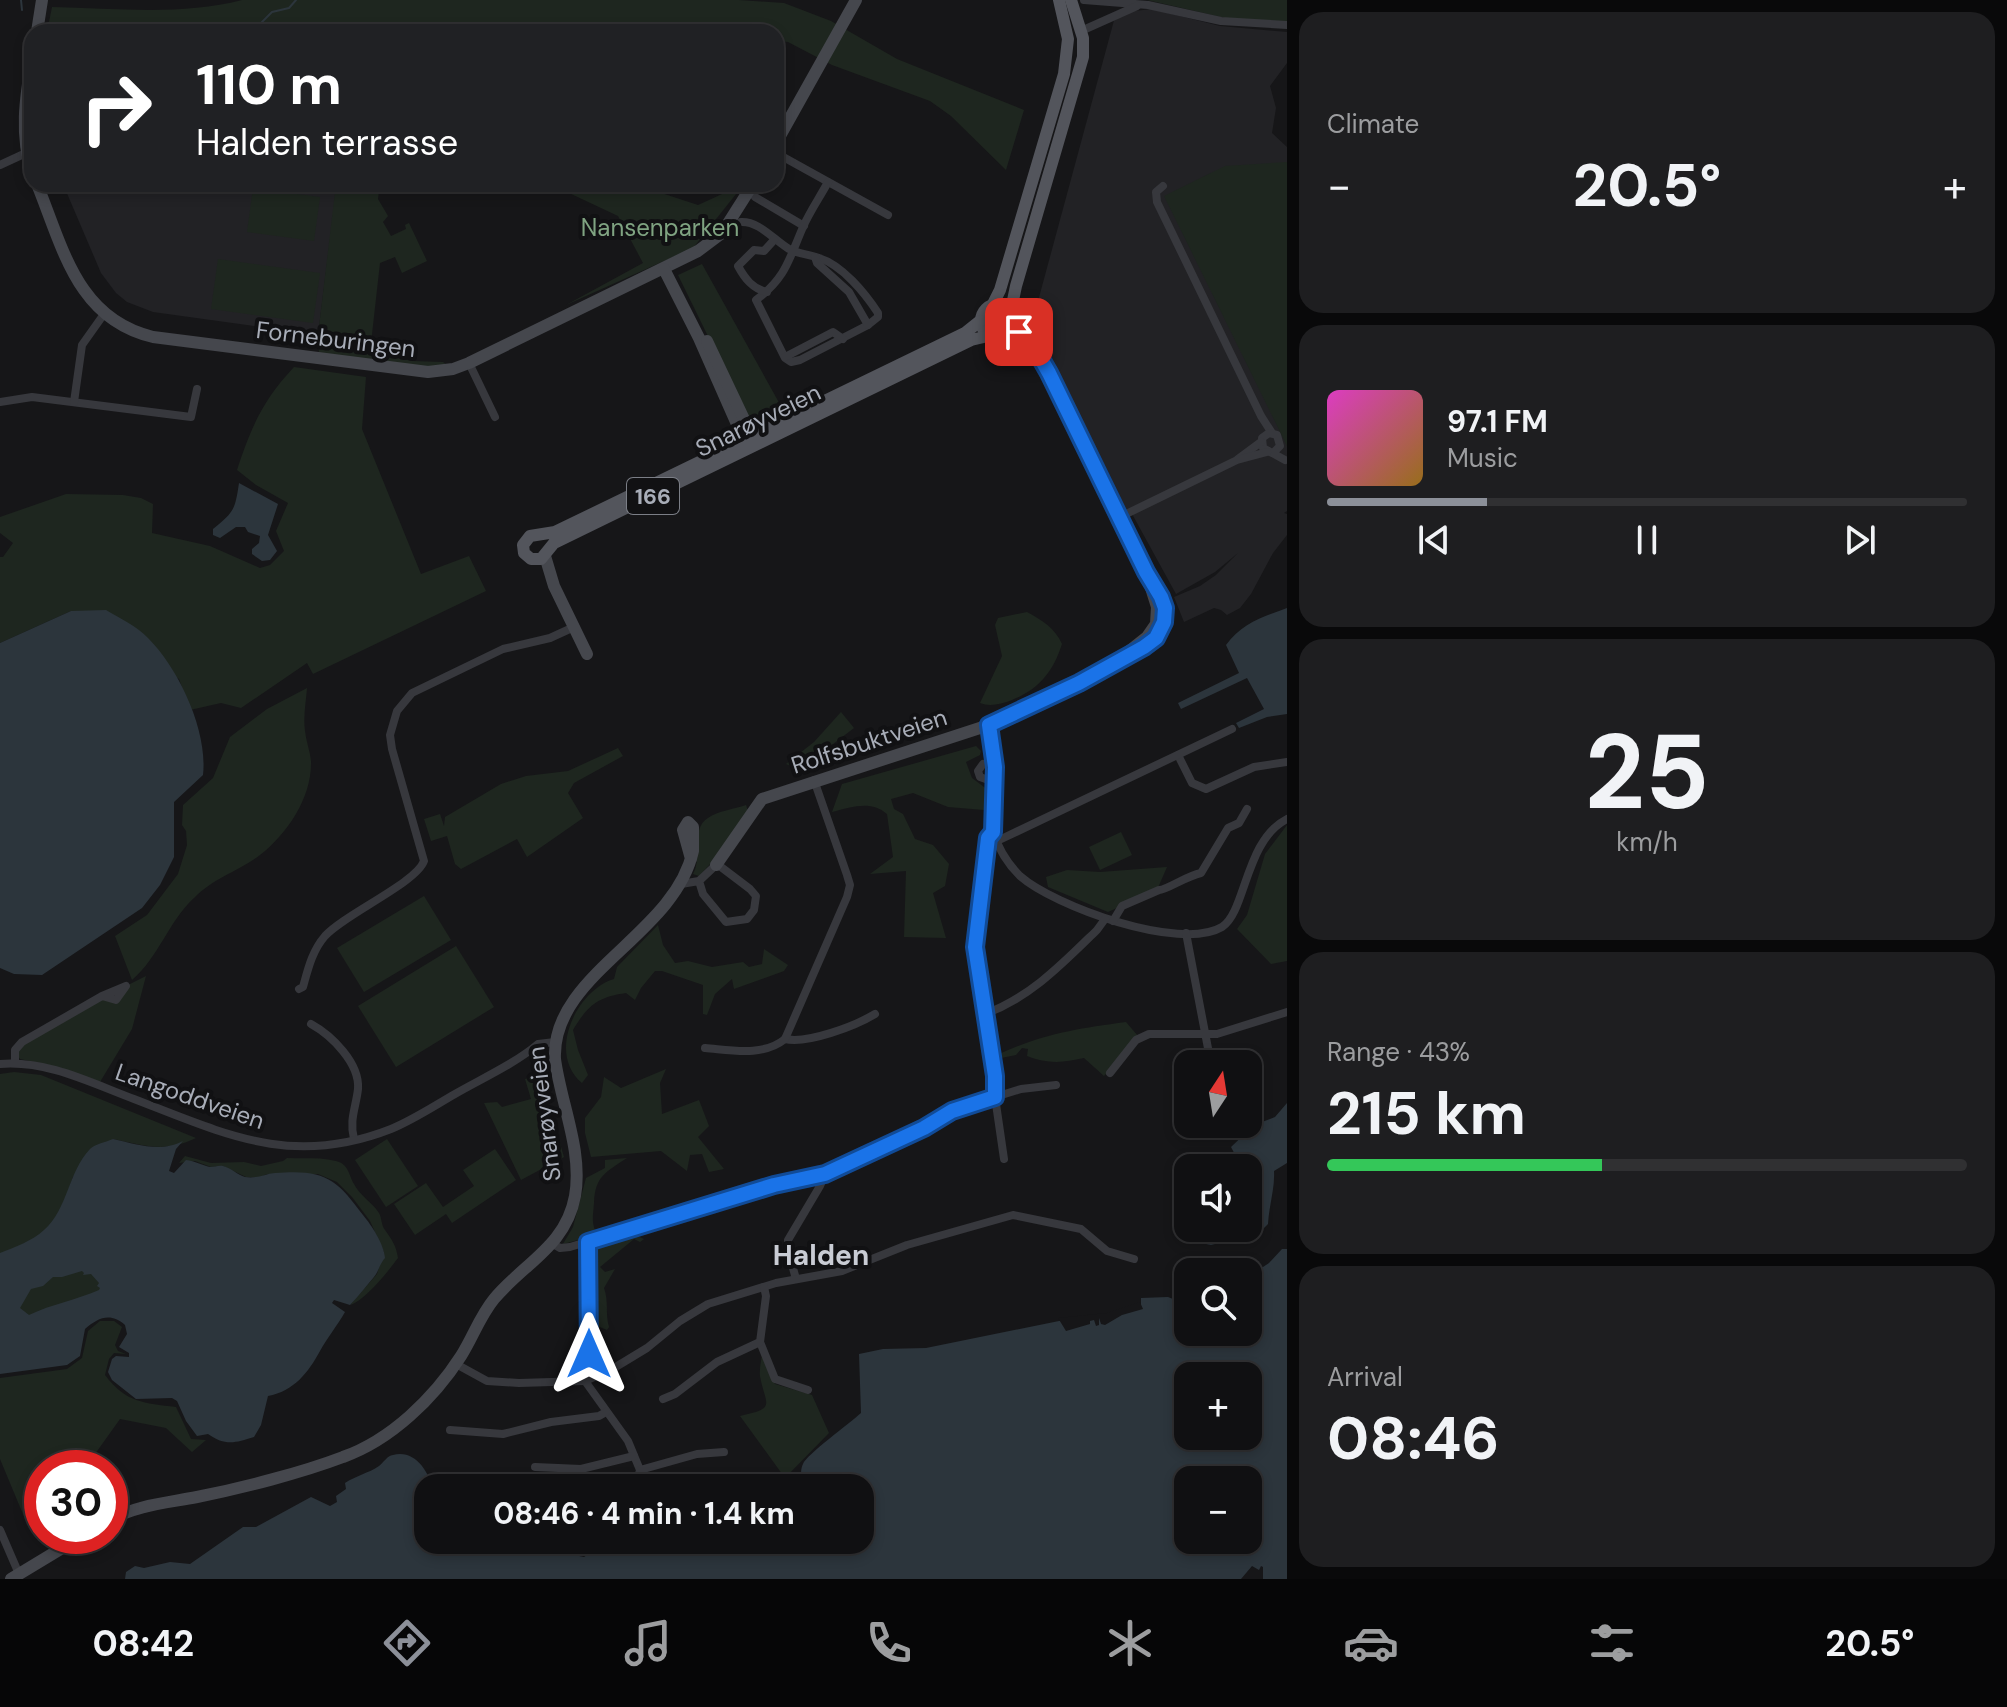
<!DOCTYPE html>
<html lang="en">
<head>
<meta charset="utf-8">
<style>
	body { margin:0; font-family:"DM Sans",sans-serif; background:#1e1e20; color:#f1f3f6; height:100vh; display:flex; flex-direction:column; font-size:30px; white-space:nowrap }
	* { box-sizing:border-box; margin:0 }
	p { font-size:26px; color:#9c9d9f }
	.icon { flex:none; width:44px; height:44px; fill:none; stroke:currentColor; stroke-width:2; stroke-linecap:round; stroke-linejoin:round }
	.map { position:relative; flex:1; overflow:hidden }
	.panel { display:flex; flex-direction:column; gap:12px; padding:12px; background:#09090a; width:720px }
	.panel>* { flex:none }
	.hud { position:absolute; left:24px; top:24px; width:760px; height:168px; border-radius:24px; box-shadow:0 4px 12px #0003,0 0 0 2px #303032; background:#202124; color:#fff; overflow:hidden }
	.needle { width:52px; rotate:12deg }
	.tools { position:absolute; left:1174px; top:1050px; display:grid; gap:16px }
	.tools a { display:grid; place-items:center; width:88px; height:88px; border-radius:16px; background:#101012; box-shadow:0 4px 12px #0003,0 0 0 2px #303032; font-size:40px }
	.speed { position:absolute; left:24px; top:1450px; display:flex; gap:16px; font-size:40px; font-weight:700; text-align:center }
	.speed>* { display:grid; place-content:center; width:104px; height:104px; border-radius:50%; background:#101012; box-shadow:0 4px 12px #0003,0 0 0 2px #303032; line-height:1 }
	.speed .limit { border:12px solid #d22; background:#fff; color:#111 }
	.pin { position:absolute; display:grid; place-items:center; width:68px; height:68px; color:#fff; margin:-34px; border-radius:16px; box-shadow:0 4px 12px #0006 }
	.me { position:absolute; width:88px; margin:-44px; rotate:0deg; stroke-linejoin:round; filter:drop-shadow(0 0 6px #0008) }
	.turn { display:flex; align-items:center; gap:28px; height:168px; padding:0 40px; font-size:36px }
	.turn .icon { width:104px; height:104px; stroke-width:2.5 }
	.turn b { display:block; font-size:56px; line-height:68px }
	.big { font-size:60px; font-weight:700; line-height:1.1 }
	.panel .card { flex:1; display:flex; flex-direction:column; justify-content:center; gap:12px; min-width:0; padding:0 28px; border-radius:24px; background:#1e1e20 }
	.panel .dial { align-items:center; gap:0 }
	.dial b { font-size:104px; line-height:1 }
	.song { display:flex; align-items:center; gap:24px }
	.cover { width:96px; height:96px; border-radius:12px; background:linear-gradient(135deg,hsl(310 70% 55%),hsl(40 70% 35%)) }
	.played { height:8px; border-radius:4px; background:linear-gradient(90deg,#8c9099 25%,#303032 25%) }
	.keys { display:flex; justify-content:space-around; direction:ltr }
	.heat { display:flex; justify-content:space-between; align-items:center; font-size:44px; direction:ltr }
	.charge { height:12px; border-radius:6px; background:linear-gradient(90deg,#34c759 43%,#303032 0) }
	.trip { position:absolute; left:414px; top:1474px; width:460px; height:80px; border-radius:24px; background:#101012; box-shadow:0 4px 12px #0003,0 0 0 2px #303032; font-weight:700; line-height:80px; text-align:center }
	.menu { display:flex; height:128px; justify-content:space-around; align-items:center; background:#060607; color:#9c9d9f }
	.menu .icon { width:56px; height:56px }
	.menu .current { color:#8c9099 }
	.menu b { font-size:36px; color:#f1f3f6 }
	main { display:flex; flex:1; min-height:0 }
	.map>svg:first-child { display:block }
	.built { fill:#222225 }
	.green { fill:#1e261f }
	.water { fill:#2c353c; fill-rule:evenodd }
	.pier { fill:#161618 }
	.lines { fill:none; stroke-linecap:round; stroke-linejoin:round }
	.stream { stroke:#2c353c; stroke-width:2 }
	.street { stroke:#37383d; stroke-width:8 }
	.secondary { stroke:#45474d; stroke-width:12 }
	.primary { stroke:#53555c; stroke-width:12 }
	.route-casing { stroke:#114b97; stroke-width:20 }
	.route { stroke:#1a73e8; stroke-width:14 }
	.labels { text-anchor:middle; dominant-baseline:central; stroke-width:8; stroke-linejoin:round; paint-order:stroke }
	.shield { fill:#111113; stroke:#7b7e86; stroke-width:2 }
	.shield-label { font-size:22px; font-weight:bold; fill:#a8adb8 }
	.park-label { font-size:24px; fill:#7fa381; stroke:#111113 }
	.street-label { font-size:24px; fill:#a8adb8; stroke:#111113 }
	.quarter-label { font-size:28px; font-weight:bold; fill:#c9ccd4; stroke:#111113 }
</style>
</head>
<body>
<main>
<div class="map">
<svg width="1287" height="1579" viewBox="0 0 1287 1579">
	<rect width="100%" height="100%" fill="#161618"/>
	<g class="built">
		<polygon points="1152,9 1220,26 1287,32 1287,63 1270,86 1276,108 1272,133 1287,147 1287,511 1284,513 1287,514 1287,535 1273,553 1251,594 1240,608 1227,615 1221,610 1214,608 1184,622 1174,597 1200,586 1216,575 1238,553 1215,572 1176,594 1131,512 1128,513 1099,453 1031,327 1116,13"/>
		<polygon points="63,184 284,184 336,191 318,335 153,312 127,302 116,293 101,273"/>
	</g>
	<g class="green">
		<path d="M242 0H739L784 3 831 21 897 59 1024 110 1006 170 951 116 930 101 832 65 788 42 776 41V32H681L626 27 620 32H47L52 7C114 8 181 16 242 0Z"/>
		<polygon points="1147,0 1287,0 1287,24 1247,23"/>
		<polygon points="1287,162 1287,446 1164,196 1225,166"/>
		<polygon points="284,184 380,184 378,199 388,216 383,222 391,236 406,229 405,225 409,223 427,261 402,273 395,257 380,263 370,352 412,361 443,362 448,366 432,368 319,355 318,335 335,192"/>
		<polygon points="550,184 634,184 698,205 744,184 693,248 566,305 643,263 618,216"/>
		<polygon points="253,188 320,197 314,241 247,232"/>
		<polygon points="218,259 320,273 313,323 211,309"/>
		<polygon points="702,264 782,408 750,422 678,275"/>
		<path d="M294 367 366 377 362 429 421 574 469 556 486 591 313 674 307 663 241 708 221 703 190 710 179 679 71 611 0 643V557H3L13 543 0 533V517L66 494 123 495 141 498 153 504 152 533 210 546 260 568 270 565 284 551 276 531 288 503 256 485 237 470C251 427 263 400 294 367Z"/>
		<path d="M1027 612C1042 620 1055 628 1062 644 1053 672 1039 689 1012 700 1001 704 990 707 980 703L1002 656 995 625 998 618Z"/>
		<path d="M307 688C306 702 303 717 305 731 306 741 310 751 311 761 312 797 288 833 260 855 239 871 213 878 194 898 168 922 159 957 132 980L115 936 147 915 178 874 187 845 186 831 182 825 183 805 213 778 230 737 267 709Z"/>
		<polygon points="841,712 854,728 799,770 786,764 814,742"/>
		<path d="M976 746 981 751 980 755 966 762 972 778 988 790 984 810 948 807 913 793 891 799 894 809 903 814 915 839 933 845 949 864 945 886 933 893 946 938 904 937 906 871 870 874 893 857 887 814C871 800 852 807 832 812L842 784Z"/>
		<polygon points="618,748 623,756 574,783 568,793 583,818 527,857 517,839 461,869 455,864 447,836 431,841 424,819 440,814 444,826 445,817 501,784 526,776 568,771"/>
		<path d="M746 805 748 811 712 862 699 876 693 874C703 857 690 829 708 818 718 811 734 809 746 805Z"/>
		<polygon points="1287,825 1287,961 1271,964 1237,929 1247,915 1265,854"/>
		<polygon points="1121,832 1132,855 1100,870 1089,847"/>
		<polygon points="1167,867 1157,890 1108,912 1048,887 1046,877 1067,870 1100,872"/>
		<polygon points="424,896 451,940 364,992 337,948"/>
		<path d="M658 925 663 945 675 963 688 961 712 967 743 962 749 967 762 964 764 949 788 965 784 971 734 989 732 979 715 994 707 1015 703 1014V985L662 971H655L641 988 635 1000 626 993C598 997 588 1005 573 1030L578 1050 588 1075 582 1083C546 1053 577 990 614 979L617 967Z"/>
		<polygon points="456,946 494,1007 396,1067 358,1006"/>
		<polygon points="146,976 132,1029 100,1082 53,1066 20,1059 16,1053 22,1042 102,996 116,1000 126,986"/>
		<path d="M1126 1022 1138 1036 1104 1076 1084 1058C1062 1063 1048 1064 1027 1056L1028 1049 1022 1048 1016 1055 1001 1058 999 1054C1046 1033 1076 1029 1126 1022Z"/>
		<polygon points="666,1069 660,1083 662,1114 699,1100 709,1126 698,1137 724,1169 709,1172 702,1154 690,1155 687,1171 661,1151 591,1157 585,1133 585,1118 601,1097 604,1077 621,1088"/>
		<path d="M14 1072 41 1075 196 1138C164 1153 148 1146 113 1139L73 1177 64 1203 149 1275 0 1332V1074Z"/>
		<polygon points="540,1075 564,1157 521,1180 484,1103 497,1102 502,1107 531,1099 525,1079"/>
		<polygon points="387,1139 418,1186 386,1207 355,1160"/>
		<polygon points="495,1149 516,1180 452,1223 446,1214 415,1235 394,1204 426,1183 443,1207 474,1186 463,1170"/>
		<path d="M185 1156 211 1163 244 1162 261 1166 283 1161 287 1158C304 1159 320 1157 336 1161 349 1164 349 1176 354 1184 360 1196 372 1202 379 1213 382 1218 381 1225 385 1230 392 1240 396 1245 398 1258 389 1270 365 1301 350 1305L377 1274 384 1252 370 1221 352 1197 337 1182 318 1174H267L258 1178 246 1177 223 1166 211 1167 195 1161 179 1163Z"/>
		<path d="M627 1158C606 1172 595 1176 594 1203 593 1216 591 1223 597 1235L563 1244 573 1227 586 1178 605 1168V1160Z"/>
		<path d="M633 1234 644 1239 640 1242 634 1239 600 1267 605 1272 615 1269 604 1288C609 1302 605 1313 609 1327L607 1330 595 1325C587 1299 592 1272 594 1246Z"/>
		<path d="M100 1321H114L122 1327 115 1345 118 1351 126 1354 114 1353 109 1359 105 1375C126 1403 144 1403 176 1407L191 1439 206 1440 192 1452 166 1428 120 1419 85 1468H42V1521L25 1519 0 1459V1378L67 1369 82 1358 88 1331Z"/>
		<path d="M763 1349 775 1384 812 1395 829 1433 785 1478 740 1416C778 1408 765 1405 760 1376 759 1368 762 1357 763 1349Z"/>
	</g>
	<g class="water">
		<path d="M239 483 278 504 268 535 277 551 270 560 262 561 252 554V549L259 543 260 536 248 532 245 527H236L220 538 213 535V529C234 512 235 510 239 483Z"/>
		<path d="M1287 608V714L1267 717 1239 728 1236 723 1264 709 1247 678 1181 709 1178 703 1239 673 1226 645C1242 623 1263 617 1287 608Z"/>
		<path d="M106 610C119 618 137 626 148 638 179 669 208 731 203 775L174 802V857L160 885 142 908 42 975 14 974 0 968V643L71 611Z"/>
		<path d="M1287 1103V1163L1274 1171C1275 1189 1269 1205 1268 1224L1259 1233 1211 1245 1206 1244 1194 1228H1248V1168H1242L1231 1147 1254 1125 1275 1117Z"/>
		<path d="M113 1139C136 1144 161 1153 183 1141L176 1149 169 1171 174 1173 186 1160C195 1161 202 1165 210 1167 214 1167 219 1165 223 1166 231 1168 238 1175 245 1177 257 1179 264 1174 275 1173 324 1169 336 1178 363 1215 372 1226 384 1244 385 1258 379 1265 379 1271 374 1277 366 1286 359 1296 350 1305L334 1300 332 1303 345 1312C337 1326 327 1338 320 1351 308 1373 294 1391 268 1396L261 1425 254 1437C235 1443 225 1446 208 1434L197 1436 186 1421 177 1401 172 1398 136 1399 112 1380 108 1372 112 1359 116 1356 129 1357V1353L119 1347 127 1334 125 1325C110 1312 98 1318 85 1329L80 1356 67 1365 0 1374V1253C15 1247 32 1241 44 1230 68 1209 68 1172 90 1149 95 1144 106 1142 113 1139ZM82 1271 84 1273 83 1275 91 1274 99 1283 97 1286 100 1288 99 1290C76 1300 52 1304 29 1315L20 1308 31 1289 43 1286 53 1277H62Z"/>
		<path d="M1282 1249H1287V1579H1263V1567L1261 1566 1259 1570 1252 1566 1241 1579H125L126 1572 135 1566 144 1568 170 1562 190 1564 243 1527H256L311 1497 330 1506 337 1502 336 1496 346 1489 345 1483C355 1476 369 1473 379 1466 384 1462 387 1456 393 1455 414 1449 429 1471 432 1488H428V1540H576L579 1556 584 1557 609 1541 616 1544 622 1540H860V1488H770L786 1481 792 1482 793 1487 803 1483C801 1477 800 1470 803 1464 806 1455 850 1423 861 1413L859 1354 883 1349 926 1348 1059 1321 1108 1317 1141 1307V1298L1168 1297 1188 1305V1332H1248V1277L1269 1263ZM1188 1376H1248V1436H1188ZM1188 1480H1248V1540H1188Z"/>
	</g>
	<polygon class="pier" points="1140,1302 1143,1309 1122,1315 1105,1325 1101,1324 1099,1318 1099,1325 1096,1326 1094,1320 1090,1321 1090,1324 1066,1331 1058,1318 1107,1313"/>
	<g class="lines">
		<g class="stream">
			<polyline points="21,0 22,10"/>
			<polyline points="55,30 56,32"/>
			<polyline points="252,32 272,12 289,8 296,0"/>
		</g>
		<g class="street">
			<polyline points="1084,0 1148,5 1221,21 1287,25"/>
			<polyline points="1081,31 1137,6"/>
			<polyline points="776,153 888,215"/>
			<polyline points="0,165 26,153"/>
			<polyline points="1163,186 1156,192 1157,202 1261,416 1272,433"/>
			<polyline points="755,197 804,226"/>
			<path d="M741 222C759 221 774 240 789 249 798 254 809 254 819 258 842 265 865 293 878 313V317L868 325 800 360 791 362 785 358 756 300C786 278 789 259 803 227 810 211 820 197 828 182"/>
			<polyline points="815,257 817,263 849,292 868,325"/>
			<path d="M767 292C753 289 745 279 738 266L754 250 764 251 774 240"/>
			<polyline points="785,357 833,332 843,339"/>
			<polyline points="469,363 495,417"/>
			<polyline points="0,402 32,397 191,417 197,389"/>
			<polyline points="74,402 82,345 104,314"/>
			<polyline points="1274,452 1280,446 1277,435 1269,433 1262,438 1263,448 1285,460"/>
			<polyline points="1238,459 1261,442"/>
			<polyline points="1120,517 1237,460 1267,452"/>
			<path d="M989 725C993 739 996 766 995 780 993 797 989 818 994 834 999 850 1009 865 1020 876 1054 906 1180 952 1222 927 1246 912 1245 840 1287 819"/>
			<polyline points="1178,755 1192,783 1206,789 1254,767 1287,762"/>
			<polyline points="983,764 978,771 980,777 994,782"/>
			<polyline points="993,832 988,838 975,947 995,1076 995,1097 1004,1159"/>
			<polyline points="997,841 1232,729"/>
			<polyline points="681,884 699,881 703,894 726,922 747,919 754,910 756,896 750,889 721,867 716,865 699,881"/>
			<path d="M1113 921 1122 906 1159 890C1167 890 1186 876 1201 873L1228 828 1239 823 1247 809"/>
			<polyline points="1186,933 1211,1064"/>
			<path d="M299 989 303 987C308 969 312 951 325 936 345 914 416 883 424 861L392 749 390 735 397 711 412 693 503 649 550 638 574 627"/>
			<path d="M985 1014C1031 997 1063 963 1097 930L1105 919"/>
			<path d="M311 1024C331 1035 360 1063 358 1089 356 1107 349 1120 354 1139"/>
			<path d="M785 1039C808 1044 855 1026 875 1014"/>
			<path d="M705 1048C731 1050 763 1057 785 1039L847 897 850 885 847 875 814 780"/>
			<polyline points="15,1063 15,1050 22,1042 102,996 126,986 116,1000 102,996"/>
			<path d="M0 1064C47 1060 91 1083 134 1099 225 1134 292 1168 391 1129 413 1120 434 1106 455 1094 481 1079 516 1063 538 1044L555 1042"/>
			<polyline points="1110,1073 1136,1040 1149,1034 1217,1034 1287,1012"/>
			<polyline points="1178,1113 1188,1108"/>
			<polyline points="588,1242 590,1364"/>
			<polyline points="553,1244 560,1248 570,1247 751,1192 825,1174 966,1106 1021,1089 1056,1085"/>
			<polyline points="796,1279 788,1250 788,1240 820,1186 825,1174"/>
			<polyline points="760,1342 775,1379 808,1390"/>
			<polyline points="456,1364 487,1381 519,1383 585,1381 614,1368 647,1348 680,1321 708,1304 776,1283 842,1271 907,1245 1013,1215 1081,1229 1107,1251 1134,1259"/>
			<polyline points="585,1381 628,1441 640,1470 635,1488"/>
			<polyline points="663,1399 675,1394 717,1362 760,1342 766,1296 764,1287"/>
			<polyline points="450,1430 503,1434 551,1422 599,1416 606,1412"/>
			<polyline points="535,1467 581,1469 634,1456"/>
			<polyline points="640,1470 697,1454 724,1452"/>
			<polyline points="0,1530 19,1574"/>
		</g>
		<g class="secondary">
			<polyline points="37,32 42,0"/>
			<path d="M32 60C25 98 20 135 32 173"/>
			<polyline points="776,143 856,0"/>
			<path d="M37 184C63 248 77 319 153 337L428 372 453 369 469 363 698 251 722 233 753 184"/>
			<polyline points="664,269 699,338 744,440 752,443"/>
			<polyline points="1015,325 1033,345 1049,373 1150,577"/>
			<polyline points="1004,337 1032,353"/>
			<polyline points="707,341 752,436"/>
			<polyline points="545,556 554,586 587,654"/>
			<polyline points="716,865 762,799 989,725 1064,690 1118,660 1147,637 1156,624 1157,607 1146,572"/>
			<path d="M110 1520C137 1505 167 1503 197 1497 242 1488 301 1473 343 1457 391 1440 434 1398 461 1356 473 1337 480 1316 494 1299 524 1263 566 1246 575 1196 583 1151 561 1104 555 1059 551 974 674 936 693 851V827L688 822 683 830 691 859"/>
			<polyline points="11,1579 82,1536"/>
		</g>
		<g class="primary">
			<circle cx="998" cy="321" r="17"/>
			<polyline points="993,304 1000,290 1064,74 1068,39 1059,0"/>
			<polyline points="1011,310 1016,286 1083,57 1083,38 1071,0"/>
			<polyline points="980,321 965,333 555,532 530,536 523,545 524,553 531,559 541,559 554,543 971,340 988,336"/>
		</g>
	</g>
	<g class="lines">
		<g class="route-casing">
			<polyline id="route" points="589,1354 588,1242 774,1185 825,1174 924,1128 952,1111 995,1097 995,1076 975,947 988,838 993,832 995,767 989,725 1079,683 1144,647 1156,638 1164,622 1165,608 1161,597 1146,572 1049,373 1033,345 1019,332"/>
		</g>
		<use href="#route" class="route"/>
	</g>
	<g class="labels">
		<rect class="shield" x="627" y="478" width="52" height="36" rx="6"/>
		<g class="shield-label">
			<text x="653" y="496">166</text>
		</g>
		<g class="park-label">
			<text x="660" y="227">Nansenparken</text>
		</g>
		<g class="street-label">
			<text transform="translate(336 339) rotate(7)">Forneburingen</text>
			<text transform="translate(758 420) rotate(-26)">Snarøyveien</text>
			<text transform="translate(869 741) rotate(-18)">Rolfsbuktveien</text>
			<text transform="translate(190 1096) rotate(19)">Langoddveien</text>
			<text transform="translate(544 1114) rotate(-97)">Snarøyveien</text>
		</g>
		<g class="quarter-label">
			<text x="821" y="1255">Halden</text>
		</g>
	</g>
</svg>
<div class="tools">
<a><svg class="needle" viewBox="-14 -14 28 28"><path d="M0-13l5 13h-10z" fill="#e53935"/><path d="M0 13l5-13h-10z" fill="#9c9d9f"/></svg></a>
<a><svg class="icon" aria-label="sound" viewBox="0 0 24 24"><path d="M4 9h4l5-4v14l-5-4H4zM17 9q2 3 0 6"/></svg></a>
<a><svg class="icon" aria-label="search" viewBox="0 0 24 24"><circle cx="10" cy="10" r="6"/><path d="M15 15l6 6"/></svg></a>
<a>+</a>
<a>−</a>
</div>
<div class="speed"><div class="limit">30</div></div>
<div class="pin" style="left:1019px;top:332px;background:#d93025"><svg class="icon" aria-label="arrive" viewBox="0 0 24 24"><path d="M6 21V4h12l-3 4 3 4H6"/></svg></div>
<svg class="me" style="left:589px;top:1354px" viewBox="-20 -20 40 40"><path d="M0-17L14 15 0 8-14 15z" fill="#1a73e8" stroke="#fff" stroke-width="4"/></svg>
<div class="trip">08:46 · 4 min · 1.4 km</div>
<div class="hud">
<div class="turn"><svg class="icon" aria-label="right" viewBox="0 0 24 24"><path d="M7 20v-9h11M14 6l5 5-5 5"/></svg><div><b>110 m</b>Halden terrasse</div></div>
</div>
</div>
<section class="panel">
<div class="card"><p>Climate</p>
<div class="heat"><a>−</a><b class="big">20.5°</b><a>+</a></div>
</div>
<div class="card">
<div class="song"><i class="cover"></i><div><b>97.1 FM</b><p>Music</p></div></div>
<div class="played"></div>
<div class="keys"><svg class="icon" aria-label="previous" viewBox="0 0 24 24"><path d="M18 5L8 12l10 7zM5 5v14"/></svg><svg class="icon" aria-label="pause" viewBox="0 0 24 24"><path d="M8 5v14M16 5v14"/></svg><svg class="icon" aria-label="next" viewBox="0 0 24 24"><path d="M6 5l10 7-10 7zM19 5v14"/></svg></div>
</div>
<div class="card dial"><b>25</b><p>km/h</p></div>
<div class="card"><p>Range · 43%</p><b class="big">215 km</b><div class="charge"></div></div>
<div class="card"><p>Arrival</p><b class="big">08:46</b></div>
</section>
</main>
<nav class="menu">
<b>08:42</b>
<svg class="icon current" aria-label="directions" viewBox="0 0 24 24"><path d="M12 3l9 9-9 9-9-9zM9 14v-3h6M13 9l2 2-2 2"/></svg>
<svg class="icon" aria-label="music" viewBox="0 0 24 24"><path d="M9 18V5l10-2v13"/><circle cx="6" cy="18" r="3"/><circle cx="16" cy="16" r="3"/></svg>
<svg class="icon" aria-label="phone" viewBox="0 0 24 24"><path d="M5 4h4l2 5-3 2q2 4 5 5l2-3 5 2v4C11 20 4 13 5 4z"/></svg>
<svg class="icon" aria-label="climate" viewBox="0 0 24 24"><path d="M12 3v18M4 7l16 10M4 17L20 7"/></svg>
<svg class="icon" aria-label="car" viewBox="0 0 24 24"><path d="M5 17H2v-5l4-1 3-4h7l3 4 3 1v5h-3M9 17h6M6 11h13"/><circle cx="7" cy="17" r="2"/><circle cx="17" cy="17" r="2"/></svg>
<svg class="icon" aria-label="filters" viewBox="0 0 24 24"><path d="M4 7h16M4 17h16"/><circle cx="9" cy="7" r="2"/><circle cx="15" cy="17" r="2"/></svg>
<b>20.5°</b>
</nav>
</body>
</html>
